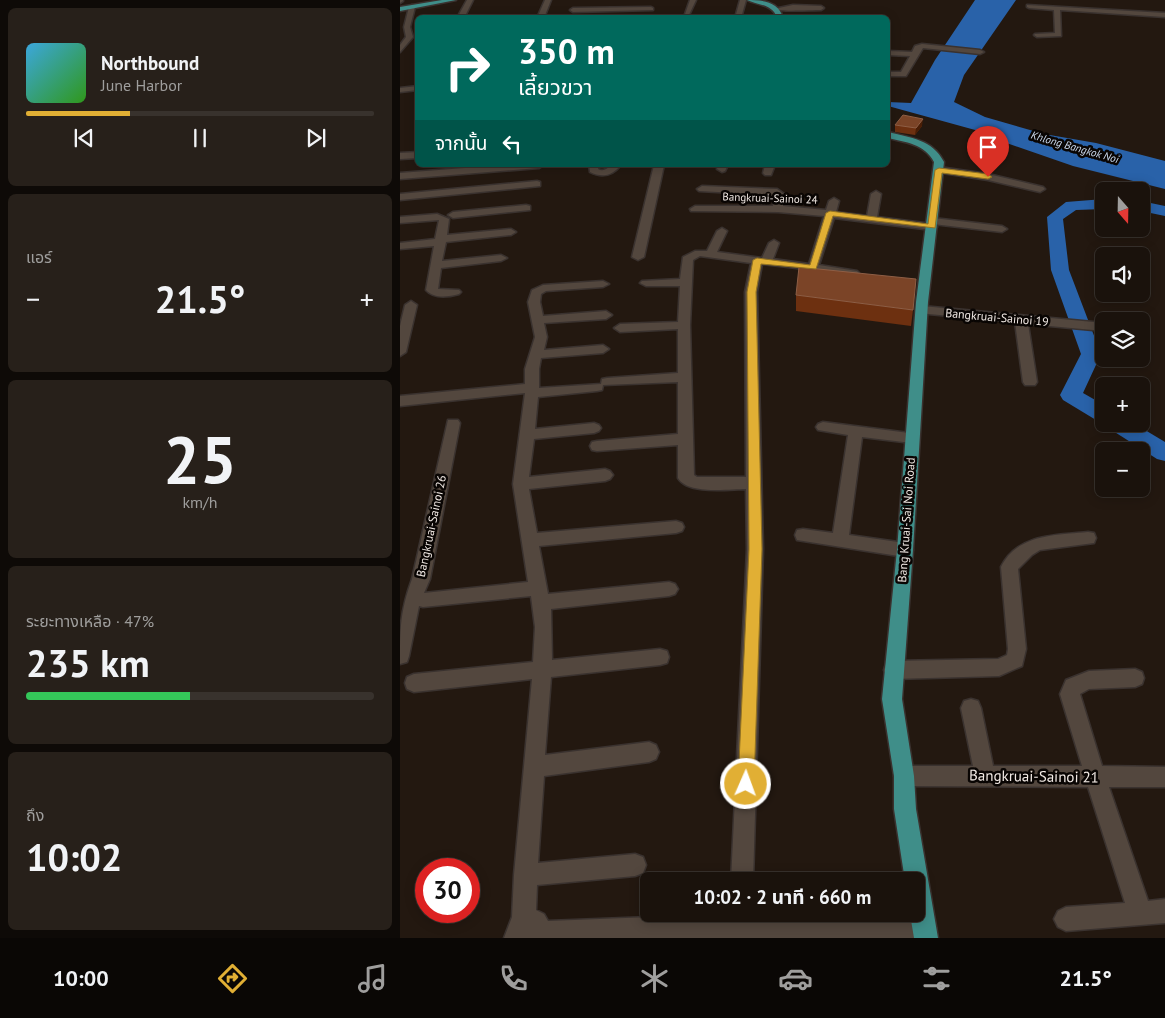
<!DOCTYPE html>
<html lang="th">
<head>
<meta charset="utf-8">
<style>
	body { margin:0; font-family:"PT Sans","Noto Sans Thai",sans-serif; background:#27201a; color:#f1f3f6; height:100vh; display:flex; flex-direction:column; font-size:19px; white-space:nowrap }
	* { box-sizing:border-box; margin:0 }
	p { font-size:16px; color:#9f9e9d }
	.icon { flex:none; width:28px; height:28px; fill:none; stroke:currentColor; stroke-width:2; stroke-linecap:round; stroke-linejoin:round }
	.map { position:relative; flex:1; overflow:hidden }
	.details { display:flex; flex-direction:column; gap:8px; padding:8px; background:#0e0a07; width:400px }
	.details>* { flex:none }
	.banner { position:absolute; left:15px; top:15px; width:475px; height:152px; border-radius:8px; box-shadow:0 2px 12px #0003,0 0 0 1px #38322d; background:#00695c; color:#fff; overflow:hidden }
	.needle { width:32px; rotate:160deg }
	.controls { position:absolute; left:695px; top:182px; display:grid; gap:10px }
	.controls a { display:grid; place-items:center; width:55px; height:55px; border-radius:8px; background:#1a120c; box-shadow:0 2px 12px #0003,0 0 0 1px #38322d; font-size:25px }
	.speed { position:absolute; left:15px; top:858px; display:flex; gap:10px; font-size:25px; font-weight:700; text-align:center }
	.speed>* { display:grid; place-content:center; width:65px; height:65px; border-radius:50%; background:#1a120c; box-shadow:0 2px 12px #0003,0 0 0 1px #38322d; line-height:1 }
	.speed .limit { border:8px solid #d22; background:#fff; color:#111 }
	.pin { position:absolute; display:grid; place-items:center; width:42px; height:42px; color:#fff; margin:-51px -21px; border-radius:50% 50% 50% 0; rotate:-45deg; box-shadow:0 0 5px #0007 }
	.pin .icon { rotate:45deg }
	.me { position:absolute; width:55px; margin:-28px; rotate:2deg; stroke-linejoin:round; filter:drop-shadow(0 0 4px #0008) }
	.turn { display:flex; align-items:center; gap:18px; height:105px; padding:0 20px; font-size:22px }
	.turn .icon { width:65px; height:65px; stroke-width:2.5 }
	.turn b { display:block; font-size:35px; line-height:42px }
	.then { display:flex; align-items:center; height:48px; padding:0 20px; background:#0003; gap:10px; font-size:19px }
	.big { font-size:38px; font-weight:700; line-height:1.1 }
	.details .card { flex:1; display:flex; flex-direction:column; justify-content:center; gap:8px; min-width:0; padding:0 18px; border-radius:8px; background:#27201a }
	.details .dial { align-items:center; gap:0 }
	.dial b { font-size:65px; line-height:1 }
	.song { display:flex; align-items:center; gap:15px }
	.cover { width:60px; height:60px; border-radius:8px; background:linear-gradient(135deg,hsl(200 70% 55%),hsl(110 70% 35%)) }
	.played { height:5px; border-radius:2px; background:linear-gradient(90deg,#e1af34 30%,#38322d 30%) }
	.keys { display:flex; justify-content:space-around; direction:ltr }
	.heat { display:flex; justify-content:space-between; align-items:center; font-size:28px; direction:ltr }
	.charge { height:8px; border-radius:4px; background:linear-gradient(90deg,#34c759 47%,#38322d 0) }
	.trip { position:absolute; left:240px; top:872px; width:285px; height:50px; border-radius:8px; background:#1a120c; box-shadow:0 2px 12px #0003,0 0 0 1px #38322d; font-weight:700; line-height:50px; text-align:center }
	.dock { display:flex; height:80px; justify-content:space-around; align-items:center; background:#0a0705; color:#9f9e9d }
	.dock .icon { width:35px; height:35px }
	.dock .selected { color:#e1af34 }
	.dock b { font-size:22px; color:#f1f3f6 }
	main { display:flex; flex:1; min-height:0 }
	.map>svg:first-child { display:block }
	.water { fill:#2962a9 }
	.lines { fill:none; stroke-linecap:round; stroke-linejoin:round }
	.river { fill:#2962a9; fill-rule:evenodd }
	.minor-casing { stroke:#3a322f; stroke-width:3 }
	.major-casing { stroke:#3a322f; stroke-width:3 }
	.minor { fill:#53473e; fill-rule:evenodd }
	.major { fill:#3f8e89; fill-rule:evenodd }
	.wall { fill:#6d3010 }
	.shaded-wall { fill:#491e06 }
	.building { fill:#7b4427; stroke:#8e5e45 }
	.route { fill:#e1af34; stroke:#927222 }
	.labels { text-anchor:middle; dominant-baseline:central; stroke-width:5; stroke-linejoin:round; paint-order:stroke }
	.far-water-label { font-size:11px; font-style:italic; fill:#ccdbef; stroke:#090503 }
	.far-street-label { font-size:11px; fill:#f2eae5; stroke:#090503 }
	.street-label { font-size:12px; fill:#f2eae5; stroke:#090503 }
	.near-street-label { font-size:15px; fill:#f2eae5; stroke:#090503 }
</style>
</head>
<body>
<main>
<section class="details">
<div class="card">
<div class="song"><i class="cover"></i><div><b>Northbound</b><p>June Harbor</p></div></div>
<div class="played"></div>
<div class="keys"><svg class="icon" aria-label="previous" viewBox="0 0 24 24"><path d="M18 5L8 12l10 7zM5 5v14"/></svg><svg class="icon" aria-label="pause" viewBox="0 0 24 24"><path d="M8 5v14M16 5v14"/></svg><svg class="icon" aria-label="next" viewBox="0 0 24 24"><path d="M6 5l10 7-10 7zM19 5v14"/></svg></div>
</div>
<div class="card"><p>แอร์</p>
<div class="heat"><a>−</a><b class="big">21.5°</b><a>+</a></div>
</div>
<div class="card dial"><b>25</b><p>km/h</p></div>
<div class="card"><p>ระยะทางเหลือ · 47%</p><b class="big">235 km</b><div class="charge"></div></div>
<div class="card"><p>ถึง</p><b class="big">10:02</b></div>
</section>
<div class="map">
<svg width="765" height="938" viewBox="0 0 765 938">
	<rect width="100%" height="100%" fill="#231810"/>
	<polygon class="water" points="575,0 616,0 564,75 554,102 585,117 644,134 696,143 765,161 765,189 673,166 589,137 586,133 488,106 488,102 511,103 535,60"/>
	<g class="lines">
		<g class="river">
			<polygon points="704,199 704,209 676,210 663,219 669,270 701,354 683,393 704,405 704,422 696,420 663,400 660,395 681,354 651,270 647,217 666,202"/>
			<polygon points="741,201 765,206 765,216 741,211"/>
			<polygon points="707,424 735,424 765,442 765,461 757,459 710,429"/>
		</g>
		<g class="minor-casing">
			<g id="minor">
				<polygon points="0,0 3,0 3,1 0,3"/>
				<polygon points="67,0 73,0 64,18 57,18"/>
				<polygon points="145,0 151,0 144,18 137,18"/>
				<polygon points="290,0 296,0 288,17 284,17"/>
				<polygon points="340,0 346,0 341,18 335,18"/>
				<polygon points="12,5 15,7 10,27 13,37 0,52 0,45 6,37 4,27 9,7"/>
				<path d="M393 5 421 6 424 8 421 10C412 10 379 12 374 9Z"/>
				<polygon points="627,5 765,13 765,17 660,10 661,36 637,37 634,35 635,34 655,33 654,10 629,8 627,7"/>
				<polygon points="251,7 253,8 253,10 173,12 170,10 173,8"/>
				<polygon points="522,44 580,50 584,52 580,54 523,48 506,76 488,76 488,72 501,72 510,56 488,55 488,51 512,52 515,46"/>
				<polygon points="18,86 18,90 0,92 0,88"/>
				<polygon points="18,152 18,158 0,159 0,153"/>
				<polygon points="103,165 144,165 139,168 0,179 0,173"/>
				<path d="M189 165H199L198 169C203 172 207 169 211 165H221C212 176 202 178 190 172Z"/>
				<polygon points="254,165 264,165 244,257 238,260 232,257"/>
				<polygon points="318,165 328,165 325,171 322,172 317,169"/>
				<polygon points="365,165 375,165 371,175 365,175 363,173"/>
				<polygon points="539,167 588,174 643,187 645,189 640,192 588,180 536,172 534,170"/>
				<polygon points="137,181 140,182 140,186 0,200 0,194"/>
				<path d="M302 186 377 189 384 194 383 206 426 210 429 201 434 198 439 201 436 212 467 216 471 194 476 191 481 194 477 217 532 224 528 221 533 218 602 226 607 229 602 232 533 224 537 227 532 230 434 218 419 265 457 271 459 273 457 275 362 264 357 292 363 549 353 881H331L347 549 346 489C329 489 288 495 278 478V445L197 451 192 450 190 446 192 442 197 441 278 434V382L203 385 202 390 197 391 138 397 135 429 194 423 199 425 201 428 199 431 194 433 134 439 129 477 205 469 210 471 213 475 210 479 205 481 129 489 137 533 276 521 282 523 284 527 282 531 276 533 139 546 148 594 269 582 275 584 278 589 275 594 269 596 151 609 152 660 260 649 267 651 269 657 267 663 260 665 151 677 145 755 249 742 256 745 259 752 256 759 249 762 144 776 138 863 235 854 243 857 246 865 243 873 235 876 137 885 136 910 144 914 148 921 328 914 524 916 532 920 536 928 532 936 528 938H104L112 917 114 875 132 679 14 692 7 689 5 683 7 677 14 674 133 662 135 627 131 596 23 607 19 606 9 656 7 662 0 664C0 629 0 612 12 579L48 420H58L60 423 30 579 24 593 128 582 113 484 125 393 0 406V396L125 384V369L135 337 128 302 132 290 143 285 203 281 209 284 203 287 146 291 141 294 140 302 143 316 206 311 212 315 206 319 144 323 147 337 144 350 203 345 209 349 203 353 141 358 139 369V388L201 384 202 379 207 378 278 373V329L220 332 214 328 220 324 278 322 280 286H246L240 283 242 281 280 279 283 257 295 251H307L317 231 322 228 327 231 317 252 362 258 369 243 374 240 379 243 373 259 409 264 424 216 378 212 291 211 290 209 295 206H373L374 195 299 191 297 189ZM300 256 351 263 345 292 346 477H297L294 475 290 325 293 260Z"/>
				<polygon points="126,205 130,206 130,210 53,218 48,215 53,212"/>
				<path d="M37 214 49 219 47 235 111 229 116 232 111 235 46 242 42 261 101 255 107 258 101 261 41 268 38 289 59 290 61 292 59 294C48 297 34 299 26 290L34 246 0 249V243L35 239 39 220 0 223V217Z"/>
				<polygon points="11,301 17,305 6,352 0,356 0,326 5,305"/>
				<polygon points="522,306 704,323 704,331 628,324 637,382 635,385 625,385 623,382 615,322 518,313 516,310"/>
				<polygon points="423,422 517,434 519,438 517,442 512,443 462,437 449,535 505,543 511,545 513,550 511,555 505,557 397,540 395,535 397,530 403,529 433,533 448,435 418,430 416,427 418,424"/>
				<path d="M688 532 694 533 696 538 694 543 640 550 632 555 618 569 626 649 622 666 599 676 493 679 486 676 484 670 486 664 493 661 598 659 607 655 608 649 601 567C617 534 656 535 688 532Z"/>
				<polygon points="735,669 742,672 744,678 742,684 735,687 689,689 680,694 702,766 765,767 765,787 709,787 748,901 765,899 765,923 666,931 658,927 654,919 658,911 666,907 725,903 688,787 504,786 497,783 494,776 497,769 504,766 573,766 561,708 564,701 571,699 578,701 581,708 593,766 682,766 660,694 666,680 689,671"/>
			</g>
		</g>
		<g class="major-casing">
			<g id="major">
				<polygon points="42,0 56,0 0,11 0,7"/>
				<path d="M347 0C361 0 379 1 383 18H377C373 4 357 5 347 0Z"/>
				<path d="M488 132C511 138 532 139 544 162L528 302 513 550 502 699 514 776 516 809 538 938H514L510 914H516V881H505L494 809V776L482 699 497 550 516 302 534 162C525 144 505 142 488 138Z"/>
			</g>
		</g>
		<use href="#minor" class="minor"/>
		<use href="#major" class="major"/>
	</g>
	<g class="wall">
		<polygon points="495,125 522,126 515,135 495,132"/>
		<polygon points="396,295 513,310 511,326 396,311"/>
	</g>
	<polygon class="shaded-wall" points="523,119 522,126 515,135 516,128"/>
	<g class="building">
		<polygon points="503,115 523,119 516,128 495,125"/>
		<polygon points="399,267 516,279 513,310 396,295"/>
	</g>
	<polygon class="route" points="539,168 588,174 592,177 588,179 542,173 535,228 433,216 416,269 361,264 356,292 362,549 354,784 351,789 346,791 340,789 338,784 349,549 347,292 353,260 357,258 410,265 426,213 430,211 528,224 535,170"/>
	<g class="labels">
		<g class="far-water-label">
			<text transform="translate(675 147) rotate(16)">Khlong Bangkok Noi</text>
		</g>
		<g class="far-street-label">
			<text transform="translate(370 198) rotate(2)">Bangkruai-Sainoi 24</text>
		</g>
		<g class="street-label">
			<text transform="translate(597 317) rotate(5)">Bangkruai-Sainoi 19</text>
			<text transform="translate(506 520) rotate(-86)">Bang Kruai-Sai Noi Road</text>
			<text transform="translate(31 526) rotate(-78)">Bangkruai-Sainoi 26</text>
		</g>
		<g class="near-street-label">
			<text transform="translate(634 776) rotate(1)">Bangkruai-Sainoi 21</text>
		</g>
	</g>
</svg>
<div class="controls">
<a><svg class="needle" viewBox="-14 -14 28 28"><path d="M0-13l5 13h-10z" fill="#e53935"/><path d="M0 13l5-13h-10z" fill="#9f9e9d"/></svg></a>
<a><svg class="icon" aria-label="sound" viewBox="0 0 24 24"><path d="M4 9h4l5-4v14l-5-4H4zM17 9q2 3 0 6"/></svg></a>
<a><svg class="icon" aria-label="layers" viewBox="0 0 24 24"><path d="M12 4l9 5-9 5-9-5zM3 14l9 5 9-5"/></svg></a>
<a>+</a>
<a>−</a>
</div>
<div class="speed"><div class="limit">30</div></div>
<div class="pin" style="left:588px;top:177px;background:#d93025"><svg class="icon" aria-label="arrive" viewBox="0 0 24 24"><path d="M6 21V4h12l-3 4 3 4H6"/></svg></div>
<svg class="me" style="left:346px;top:784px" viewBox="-20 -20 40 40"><circle r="17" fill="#e1af34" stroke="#fff" stroke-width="3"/><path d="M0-11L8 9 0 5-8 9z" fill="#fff"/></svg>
<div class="trip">10:02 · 2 นาที · 660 m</div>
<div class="banner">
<div class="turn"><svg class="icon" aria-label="right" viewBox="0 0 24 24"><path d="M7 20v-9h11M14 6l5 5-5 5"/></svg><div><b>350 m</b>เลี้ยวขวา</div></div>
<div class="then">จากนั้น<svg class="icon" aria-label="left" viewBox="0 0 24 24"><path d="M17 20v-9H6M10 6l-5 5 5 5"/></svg></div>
</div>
</div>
</main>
<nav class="dock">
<b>10:00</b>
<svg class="icon selected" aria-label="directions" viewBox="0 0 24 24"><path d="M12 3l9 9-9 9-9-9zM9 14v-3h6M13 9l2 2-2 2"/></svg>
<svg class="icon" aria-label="music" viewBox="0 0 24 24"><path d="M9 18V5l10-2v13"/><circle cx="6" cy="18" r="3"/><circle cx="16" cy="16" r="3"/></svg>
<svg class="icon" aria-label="phone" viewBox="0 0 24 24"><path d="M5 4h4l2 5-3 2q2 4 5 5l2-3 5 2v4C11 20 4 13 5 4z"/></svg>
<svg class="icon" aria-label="climate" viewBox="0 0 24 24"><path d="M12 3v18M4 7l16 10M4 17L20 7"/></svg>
<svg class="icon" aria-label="car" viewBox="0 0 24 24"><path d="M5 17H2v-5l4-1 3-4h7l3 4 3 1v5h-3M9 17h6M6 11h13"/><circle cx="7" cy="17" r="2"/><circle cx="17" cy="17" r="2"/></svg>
<svg class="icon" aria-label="filters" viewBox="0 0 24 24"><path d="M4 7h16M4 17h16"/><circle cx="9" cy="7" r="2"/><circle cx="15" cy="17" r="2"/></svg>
<b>21.5°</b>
</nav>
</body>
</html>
